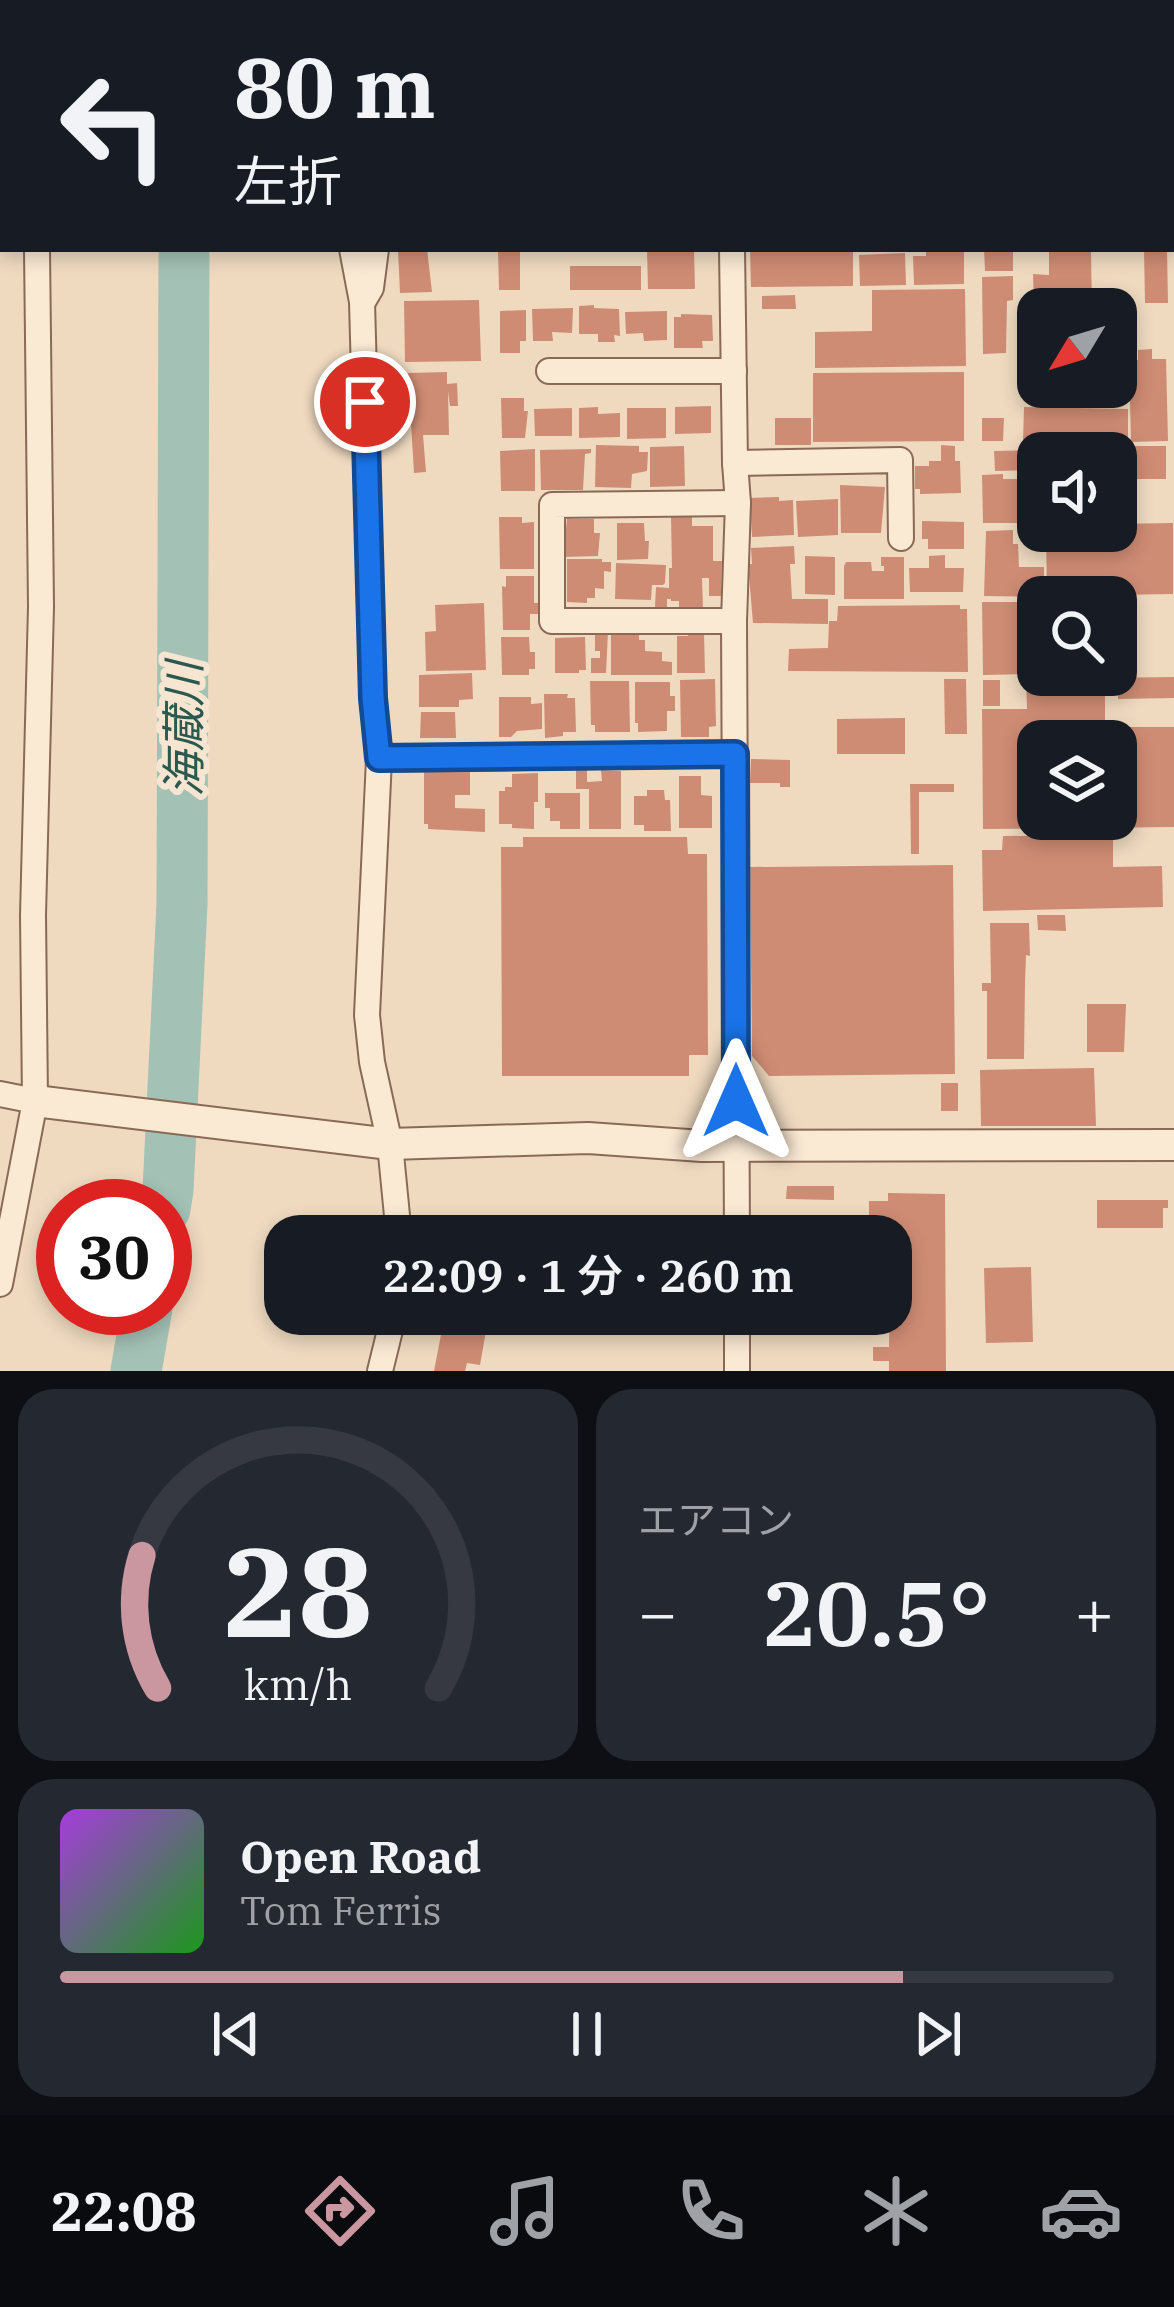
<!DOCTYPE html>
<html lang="ja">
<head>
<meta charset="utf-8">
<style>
	body { margin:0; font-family:"IBM Plex Serif","Noto Sans JP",serif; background:#242831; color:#f1f3f6; height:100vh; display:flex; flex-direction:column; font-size:45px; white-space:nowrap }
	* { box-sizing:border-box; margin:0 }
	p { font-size:39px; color:#9ea1a6 }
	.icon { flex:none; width:66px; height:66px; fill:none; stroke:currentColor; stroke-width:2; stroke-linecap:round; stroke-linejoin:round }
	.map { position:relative; height:1371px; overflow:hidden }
	.sheet { display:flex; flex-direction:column; gap:18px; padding:18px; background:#0d0f14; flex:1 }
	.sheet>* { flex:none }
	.banner { position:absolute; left:0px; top:0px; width:1176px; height:252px; box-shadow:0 6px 18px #0003; background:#171b24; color:#f1f3f6; overflow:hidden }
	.needle { width:78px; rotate:232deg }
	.buttons { position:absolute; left:1017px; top:288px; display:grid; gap:24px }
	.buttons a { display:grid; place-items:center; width:120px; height:120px; border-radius:24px; background:#171b24; box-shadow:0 6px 18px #0003; font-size:60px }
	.speed { position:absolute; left:36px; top:1179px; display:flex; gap:24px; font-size:60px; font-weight:700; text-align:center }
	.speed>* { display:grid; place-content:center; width:156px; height:156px; border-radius:50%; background:#171b24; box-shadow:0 6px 18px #0003; line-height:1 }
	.speed .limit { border:18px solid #d22; background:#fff; color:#111 }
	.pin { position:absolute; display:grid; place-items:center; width:102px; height:102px; color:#fff; margin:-51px; border:6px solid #fff; border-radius:50%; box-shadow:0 3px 12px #0007 }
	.me { position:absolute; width:132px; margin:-66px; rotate:0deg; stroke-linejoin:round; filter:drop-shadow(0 0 9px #0008) }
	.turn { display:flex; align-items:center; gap:42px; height:252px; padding:0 36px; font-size:54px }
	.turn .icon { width:156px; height:156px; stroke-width:2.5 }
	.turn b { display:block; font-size:84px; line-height:102px }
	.big { font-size:90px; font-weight:600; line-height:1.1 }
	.sheet .card { flex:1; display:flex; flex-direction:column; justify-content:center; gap:18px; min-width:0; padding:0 42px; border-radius:36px; background:#242831 }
	.sheet .dial { align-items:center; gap:0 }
	.dial svg { height:312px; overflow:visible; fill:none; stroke:#363941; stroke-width:7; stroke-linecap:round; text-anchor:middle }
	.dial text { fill:#f1f3f6; stroke:none }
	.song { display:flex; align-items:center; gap:36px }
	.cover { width:144px; height:144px; border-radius:18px; background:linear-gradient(135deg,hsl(280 70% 55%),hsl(120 70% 35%)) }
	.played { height:12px; border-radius:6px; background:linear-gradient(90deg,#ca96a0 80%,#363941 80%) }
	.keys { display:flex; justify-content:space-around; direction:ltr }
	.heat { display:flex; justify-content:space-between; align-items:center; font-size:66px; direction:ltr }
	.sheet .tiles { flex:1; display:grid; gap:18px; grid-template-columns:1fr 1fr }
	.card:last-child { grid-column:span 2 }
	.trip { position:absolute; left:264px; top:1215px; width:648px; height:120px; border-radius:36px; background:#171b24; box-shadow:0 6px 18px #0003; font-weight:600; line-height:120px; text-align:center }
	.tab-bar { display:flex; height:192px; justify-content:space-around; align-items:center; background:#090b0e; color:#9ea1a6 }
	.tab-bar .icon { width:84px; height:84px }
	.tab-bar .selected { color:#ca96a0 }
	.tab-bar b { font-size:54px; color:#f1f3f6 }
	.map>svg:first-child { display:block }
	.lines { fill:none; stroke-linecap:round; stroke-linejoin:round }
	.river { stroke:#a3c1b4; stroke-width:51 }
	.building { fill:#cf8c74; fill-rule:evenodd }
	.minor-casing { stroke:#896a57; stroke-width:28 }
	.tertiary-casing { stroke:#896a57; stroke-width:34 }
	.minor { stroke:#fae9d3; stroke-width:24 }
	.tertiary { stroke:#fae9d3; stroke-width:30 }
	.route-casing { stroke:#114b97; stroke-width:30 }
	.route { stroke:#1a73e8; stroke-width:21 }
	.labels { text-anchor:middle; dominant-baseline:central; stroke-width:12; stroke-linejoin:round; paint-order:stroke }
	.water-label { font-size:45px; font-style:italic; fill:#2b584f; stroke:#f6e5d0 }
</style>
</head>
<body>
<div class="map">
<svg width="1174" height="1371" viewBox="0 0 1174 1371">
	<rect width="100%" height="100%" fill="#efdac0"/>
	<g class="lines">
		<g class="river">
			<polyline points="188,3 188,0"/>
			<polyline points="165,1209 168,1190 182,904 184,249"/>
			<polyline points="136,1371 147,1308"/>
		</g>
	</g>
	<g class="building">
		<polygon points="427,249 432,292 400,293 398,250"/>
		<polygon points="498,249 520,249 520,290 499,290"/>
		<polygon points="647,249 694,249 695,289 648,289"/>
		<polygon points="750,249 853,249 853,286 751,287"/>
		<polygon points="926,249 964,249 964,284 914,285 913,256 926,256"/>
		<polygon points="984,249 1013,249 1013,271 985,271"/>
		<polygon points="1144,249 1167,249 1168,303 1145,303"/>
		<polygon points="1091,251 1092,309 1034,309 1033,274 1049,275 1049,252"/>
		<polygon points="905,253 906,285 860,286 859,255"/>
		<rect x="570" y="266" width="71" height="24"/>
		<polygon points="1013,276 1013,300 1007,301 1006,353 983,354 982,277"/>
		<polygon points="965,289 966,366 815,368 815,332 872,331 872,290"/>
		<polygon points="795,295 796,309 762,309 762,296"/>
		<polygon points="479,300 481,361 405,362 404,301"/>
		<polygon points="594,305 594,308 619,309 620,336 614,335 615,342 598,342 598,334 579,334 579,306"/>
		<polygon points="573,308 572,333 552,332 553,341 533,341 532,309"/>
		<polygon points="526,310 526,341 520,341 520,353 500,353 500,311"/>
		<polygon points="667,311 667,340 644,341 643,333 626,334 625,312"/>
		<polygon points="681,314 712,315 713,341 702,341 703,348 674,348 674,317 681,317"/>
		<polygon points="1152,349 1152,359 1166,359 1168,441 1131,442 1129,360 1138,360 1138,350"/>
		<polygon points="447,372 447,384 457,383 458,406 450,406 448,391 449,435 423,435 426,472 414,473 408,373"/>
		<polygon points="964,372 964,441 813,442 813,373"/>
		<polygon points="501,398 524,398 524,411 528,411 525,438 502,438"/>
		<polygon points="711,406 711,433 675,434 675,407"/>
		<polygon points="598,407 598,414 620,413 620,437 579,438 579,408"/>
		<polygon points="1024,407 1128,409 1128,443 1023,442"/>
		<polygon points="572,408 572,436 535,436 534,409"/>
		<polygon points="627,408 666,408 666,438 627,439"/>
		<rect x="775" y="418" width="36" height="27"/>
		<polygon points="982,418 1004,418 1003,441 982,441"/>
		<polygon points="596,445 639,446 639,452 648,452 647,471 632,474 631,488 595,487"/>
		<polygon points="941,445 955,446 955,461 960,461 961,493 920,494 920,489 915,489 915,466 929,466 929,461 941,461"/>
		<polygon points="684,446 685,486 650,487 650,447"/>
		<rect x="1124" y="446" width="42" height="33"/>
		<polygon points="535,449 535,491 501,491 500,451"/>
		<polygon points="591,449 591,453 585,454 583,490 541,490 540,450"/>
		<polygon points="1034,450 1035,470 995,471 994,451"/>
		<polygon points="1003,474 1003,479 1023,479 1024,523 983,523 982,475"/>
		<polygon points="840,485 885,487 881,533 841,533"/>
		<polygon points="779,497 779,501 793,500 794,535 752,537 750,498"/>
		<polygon points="838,499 838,535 798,537 796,501"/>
		<polygon points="499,517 522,517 522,523 534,522 534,569 500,569"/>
		<polygon points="671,517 692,517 692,526 713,526 713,561 722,561 721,596 709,596 709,578 702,578 703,609 679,609 679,601 671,601 671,599 667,599 667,608 655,607 656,587 669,588 669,568 672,568"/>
		<polygon points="567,519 594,519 594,533 600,533 598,556 563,557"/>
		<polygon points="922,521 964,522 964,549 928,549 928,539 922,539"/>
		<polygon points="617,523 644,523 645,541 649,541 648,559 617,560"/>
		<polygon points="1173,523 1173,594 1047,596 1046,531 1116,531 1116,524"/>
		<polygon points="1013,530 1013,544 1018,544 1019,567 1044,567 1044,597 984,596 986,531"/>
		<polygon points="794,546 795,564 790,564 792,599 828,599 828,624 753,623 748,564 752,564 751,548"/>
		<polygon points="945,555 945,568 964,568 963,592 910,592 909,568 929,568 929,556"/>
		<polygon points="805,556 835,557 835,595 805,594"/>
		<polygon points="881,557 904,557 904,599 844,599 844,566 846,562 871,562 872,571 884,571 884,566 881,566"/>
		<polygon points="567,559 602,559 602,562 611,562 611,572 604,571 604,589 595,588 595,598 587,598 587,603 567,602"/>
		<polygon points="616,563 666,565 665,583 663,585 652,585 651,600 615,599"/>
		<polygon points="506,576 534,576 534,603 538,603 538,614 530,614 530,630 503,630 502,586 506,587"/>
		<polygon points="982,602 1025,602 1026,638 1030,638 1031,674 983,675"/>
		<polygon points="484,603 486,670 426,671 425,632 436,631 435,605"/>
		<polygon points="960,605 960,609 967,609 968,672 788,671 789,649 828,648 829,621 837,621 838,606"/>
		<polygon points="595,631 608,631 606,673 591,673 591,658 600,658 600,651 595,651"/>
		<polygon points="611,632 639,632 639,640 645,640 645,651 662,652 662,661 672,662 672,675 611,675"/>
		<polygon points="688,633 704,633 705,673 677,673 677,636 688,636"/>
		<polygon points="501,637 529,637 530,652 535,652 535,669 529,669 529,675 502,675"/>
		<polygon points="585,637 586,670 579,670 579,673 555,673 555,638"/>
		<polygon points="472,673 473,699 459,700 459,707 419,707 419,675"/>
		<path d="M1174 677V698L1118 699V689H1105V727H1174V827L983 829 982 709H1027L1026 679ZM1038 741H1116V819H1038Z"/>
		<polygon points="715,679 716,726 709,727 709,737 681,737 680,680"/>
		<polygon points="944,679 966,679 967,734 945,734"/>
		<rect x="983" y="680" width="17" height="26"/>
		<polygon points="590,681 629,681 630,732 595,732 595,725 591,725"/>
		<polygon points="635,682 670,682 670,696 675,696 675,711 667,711 667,731 638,732 638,723 635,723"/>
		<polygon points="544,694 568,694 567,698 575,698 576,732 563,732 563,736 545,738"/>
		<polygon points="499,697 531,697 531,704 542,703 542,729 517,731 511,737 499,737"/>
		<polygon points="421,712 455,712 456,738 420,738"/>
		<polygon points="905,718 905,754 837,754 837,719"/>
		<polygon points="751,759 790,760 790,787 780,787 780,783 750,783"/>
		<polygon points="576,769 587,769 587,782 602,781 601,770 621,771 621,829 589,829 589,789 576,789"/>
		<polygon points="424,771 470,771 470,795 455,795 455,808 485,809 485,832 428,829 428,824 424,824"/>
		<polygon points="538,773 538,802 534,802 534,829 512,828 512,824 499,824 499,791 505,791 505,787 512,787 512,774"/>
		<polygon points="679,776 701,776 701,795 712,796 712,828 679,828"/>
		<polygon points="910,784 954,784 954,792 919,792 919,854 911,854"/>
		<polygon points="647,790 664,790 665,800 670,800 671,831 644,831 644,825 634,825 634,796 647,796"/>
		<polygon points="545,793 580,793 580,829 560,829 560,821 550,821 550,808 545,808"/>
		<polygon points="1113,835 1113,867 1162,866 1163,907 983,911 982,850 1002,850 1003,836"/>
		<polygon points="523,837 687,837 688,854 707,854 708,1055 689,1055 689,1076 502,1076 501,847 523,847"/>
		<polygon points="953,865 955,1074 769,1076 752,1056 750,867"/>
		<polygon points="1037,915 1065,915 1066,931 1038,930"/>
		<polygon points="990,923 1029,923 1030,956 1026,955 1025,983 1024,1059 987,1059 987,991 982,991 982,983 991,983"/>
		<polygon points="1087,1004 1126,1004 1124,1052 1087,1052"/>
		<polygon points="1094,1068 1096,1126 981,1126 980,1070"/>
		<rect x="941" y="1083" width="17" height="28"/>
		<polygon points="787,1186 834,1186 834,1200 786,1199"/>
		<polygon points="888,1193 945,1194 946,1371 889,1371 889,1361 873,1361 873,1347 889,1347 891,1236 889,1236 889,1230 869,1229 869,1201 888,1201"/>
		<polygon points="1097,1200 1168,1200 1168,1208 1163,1208 1163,1228 1097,1228"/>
		<polygon points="1031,1267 1033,1342 986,1343 984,1268"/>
		<polygon points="445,1314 489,1314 480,1365 467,1363 465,1371 434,1371"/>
	</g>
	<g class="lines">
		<g class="minor-casing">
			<g id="minor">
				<polyline points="41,3 41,0"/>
				<polyline points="370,3 370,0"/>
				<polyline points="733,3 733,0"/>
				<polyline points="1173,212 1174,212"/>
				<polyline points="352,249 362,302 373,698 379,759 367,1015 372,1062 390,1144 399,1236"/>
				<polyline points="732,249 735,463 738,503 734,621 737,1236"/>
				<polyline points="364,300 371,288 376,249"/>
				<polyline points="549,371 734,371"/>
				<polyline points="735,463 900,460 901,538"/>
				<polyline points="734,621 552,621 552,505 738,503"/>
				<polyline points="379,759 735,754"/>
				<polyline points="0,1094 35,1101"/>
				<polyline points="0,1284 35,1101 33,915 41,607 37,249"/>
				<polyline points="737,1314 737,1371"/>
				<polyline points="380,1371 394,1314"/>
			</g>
		</g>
		<g class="tertiary-casing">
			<polyline id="tertiary" points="35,1101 390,1144 588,1138 702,1146 1174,1145"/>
		</g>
		<use href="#minor" class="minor"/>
		<use href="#tertiary" class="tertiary"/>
	</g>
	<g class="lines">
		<g class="route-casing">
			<polyline id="route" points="365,402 373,698 379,758 735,754 736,1101"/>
		</g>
		<use href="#route" class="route"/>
	</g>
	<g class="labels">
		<g class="water-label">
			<text transform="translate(183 729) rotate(-90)">海蔵川</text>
		</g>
	</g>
</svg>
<div class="buttons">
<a><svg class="needle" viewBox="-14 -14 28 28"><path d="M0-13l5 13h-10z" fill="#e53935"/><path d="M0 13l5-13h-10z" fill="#9ea1a6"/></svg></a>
<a><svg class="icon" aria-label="sound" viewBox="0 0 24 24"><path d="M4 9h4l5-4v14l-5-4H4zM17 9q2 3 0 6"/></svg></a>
<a><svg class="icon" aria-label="search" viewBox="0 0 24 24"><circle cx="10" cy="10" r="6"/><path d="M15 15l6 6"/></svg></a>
<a><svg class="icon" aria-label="layers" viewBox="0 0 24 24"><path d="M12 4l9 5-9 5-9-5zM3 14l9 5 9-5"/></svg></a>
</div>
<div class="speed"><div class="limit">30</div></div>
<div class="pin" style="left:365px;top:402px;background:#d93025"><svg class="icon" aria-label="arrive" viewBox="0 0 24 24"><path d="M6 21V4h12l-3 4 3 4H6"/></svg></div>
<svg class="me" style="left:736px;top:1101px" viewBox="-20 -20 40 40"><path d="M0-17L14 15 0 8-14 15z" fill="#1a73e8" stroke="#fff" stroke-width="4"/></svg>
<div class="trip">22:09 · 1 分 · 260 m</div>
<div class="banner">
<div class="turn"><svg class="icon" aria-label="left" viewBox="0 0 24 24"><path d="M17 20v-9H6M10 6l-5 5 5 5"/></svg><div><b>80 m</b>左折</div></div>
</div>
</div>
<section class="sheet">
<div class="tiles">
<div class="card dial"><svg viewBox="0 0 100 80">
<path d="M14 69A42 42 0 1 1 86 69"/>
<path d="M14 69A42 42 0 0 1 10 35" stroke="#ca96a0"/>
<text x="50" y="56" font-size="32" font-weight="700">28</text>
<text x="50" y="72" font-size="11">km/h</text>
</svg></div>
<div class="card"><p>エアコン</p>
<div class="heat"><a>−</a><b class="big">20.5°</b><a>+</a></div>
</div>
<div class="card">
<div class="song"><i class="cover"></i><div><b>Open Road</b><p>Tom Ferris</p></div></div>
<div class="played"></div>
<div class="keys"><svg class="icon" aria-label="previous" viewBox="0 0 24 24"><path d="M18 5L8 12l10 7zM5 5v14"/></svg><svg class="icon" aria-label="pause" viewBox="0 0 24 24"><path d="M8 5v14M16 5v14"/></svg><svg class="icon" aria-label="next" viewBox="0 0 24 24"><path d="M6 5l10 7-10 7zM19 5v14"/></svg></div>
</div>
</div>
</section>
<nav class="tab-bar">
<b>22:08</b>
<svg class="icon selected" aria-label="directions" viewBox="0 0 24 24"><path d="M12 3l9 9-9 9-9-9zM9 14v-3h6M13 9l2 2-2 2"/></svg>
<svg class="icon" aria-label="music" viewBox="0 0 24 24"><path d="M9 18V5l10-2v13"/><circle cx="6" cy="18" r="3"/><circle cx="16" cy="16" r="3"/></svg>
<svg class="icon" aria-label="phone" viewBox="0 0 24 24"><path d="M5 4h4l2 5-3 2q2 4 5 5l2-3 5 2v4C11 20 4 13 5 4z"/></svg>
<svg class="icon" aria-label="climate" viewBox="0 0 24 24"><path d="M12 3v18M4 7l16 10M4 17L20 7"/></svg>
<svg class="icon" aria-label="car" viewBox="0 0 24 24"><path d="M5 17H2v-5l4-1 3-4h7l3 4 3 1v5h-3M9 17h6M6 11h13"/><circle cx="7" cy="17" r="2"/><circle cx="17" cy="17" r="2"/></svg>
</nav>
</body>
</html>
